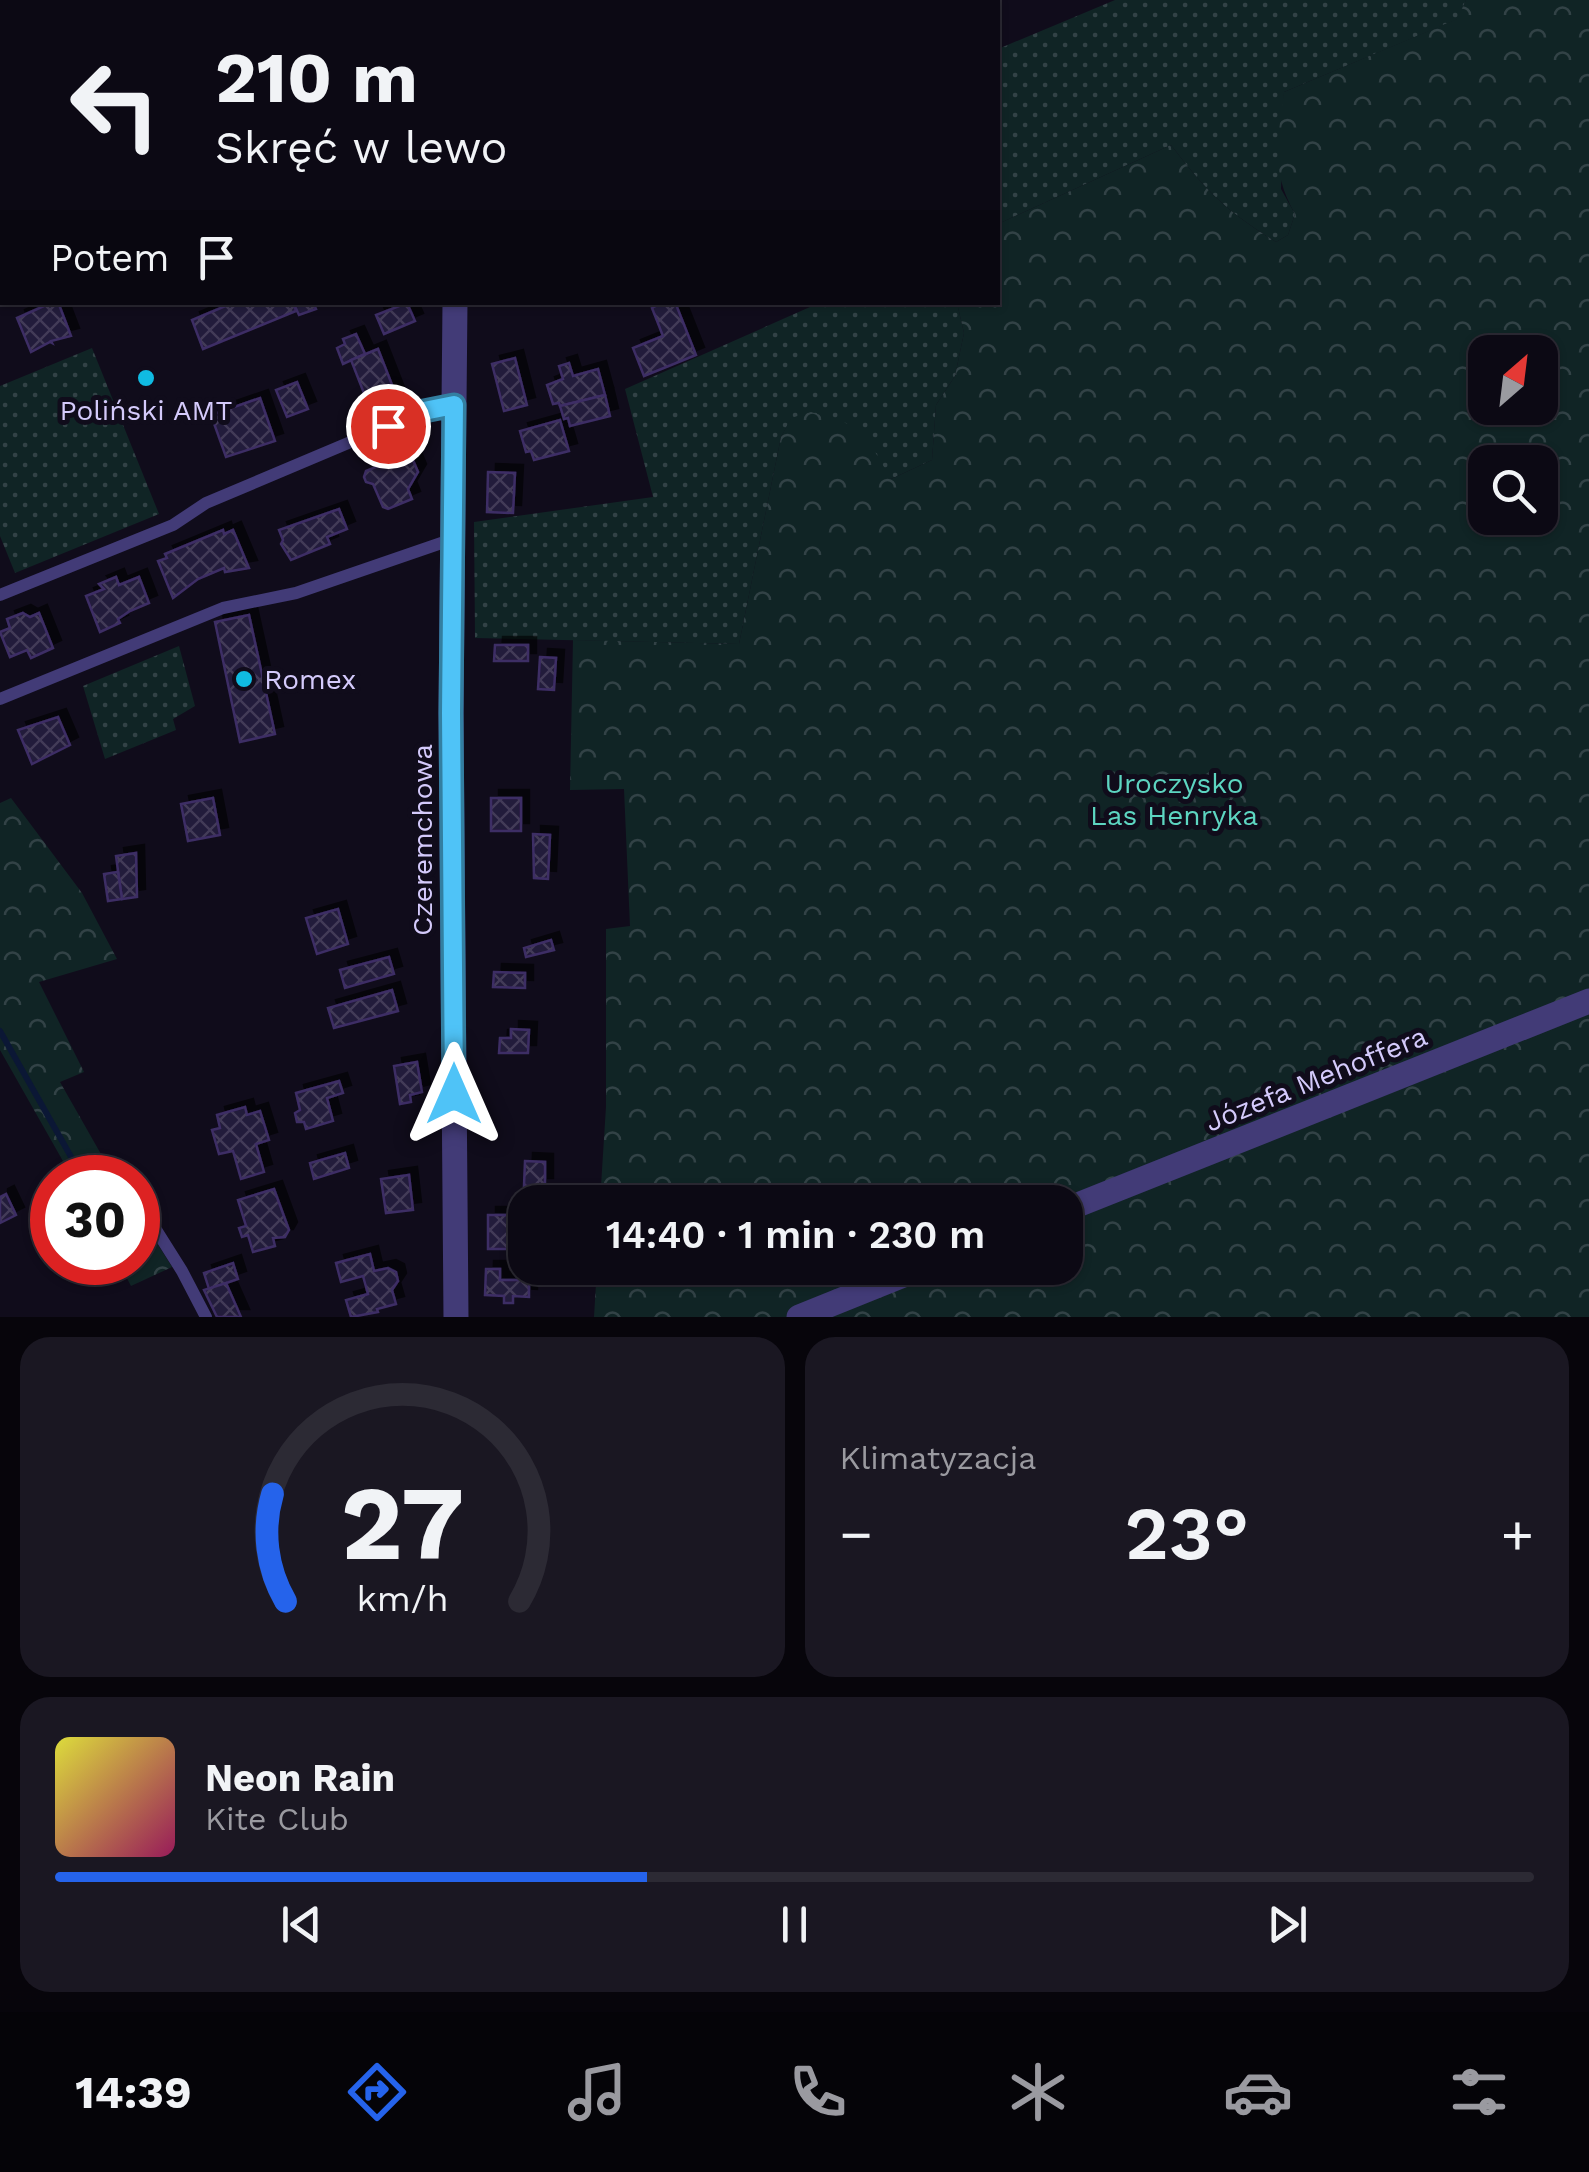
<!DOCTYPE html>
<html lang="pl">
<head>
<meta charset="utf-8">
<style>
	body { margin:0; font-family:"Work Sans",sans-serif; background:#1a1722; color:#f1f3f6; height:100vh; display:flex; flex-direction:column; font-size:38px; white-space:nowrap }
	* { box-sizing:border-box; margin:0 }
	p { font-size:32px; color:#9a9aa0 }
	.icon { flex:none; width:55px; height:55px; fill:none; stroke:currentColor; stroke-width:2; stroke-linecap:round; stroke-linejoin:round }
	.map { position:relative; height:1317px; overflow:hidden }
	.details { display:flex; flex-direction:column; gap:20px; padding:20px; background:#07050b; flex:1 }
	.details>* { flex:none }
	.guide { position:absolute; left:0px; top:0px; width:1000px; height:305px; box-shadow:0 2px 8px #0004,0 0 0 2px #2c2a34; background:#0c0914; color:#f1f3f6; overflow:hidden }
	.needle { width:65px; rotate:28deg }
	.tools { position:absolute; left:1468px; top:335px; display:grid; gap:20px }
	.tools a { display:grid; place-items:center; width:90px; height:90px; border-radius:20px; background:#0c0914; box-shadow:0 2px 8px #0004,0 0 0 2px #2c2a34; font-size:50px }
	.speed { position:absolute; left:30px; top:1155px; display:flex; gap:20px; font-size:50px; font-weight:700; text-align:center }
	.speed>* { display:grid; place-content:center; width:130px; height:130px; border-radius:50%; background:#0c0914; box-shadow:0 2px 8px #0004,0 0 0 2px #2c2a34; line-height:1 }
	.speed .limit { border:15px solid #d22; background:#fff; color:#111 }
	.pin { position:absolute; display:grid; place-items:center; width:85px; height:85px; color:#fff; margin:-42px; border:5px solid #fff; border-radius:50%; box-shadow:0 2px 10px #0007 }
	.me { position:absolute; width:110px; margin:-55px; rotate:0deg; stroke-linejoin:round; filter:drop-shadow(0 0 8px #0008) }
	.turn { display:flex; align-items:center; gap:35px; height:210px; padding:0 50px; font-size:45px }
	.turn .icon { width:130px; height:130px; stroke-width:2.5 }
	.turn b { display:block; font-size:70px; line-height:85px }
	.then { display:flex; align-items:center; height:95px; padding:0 50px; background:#0003; gap:20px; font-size:38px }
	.big { font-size:75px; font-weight:600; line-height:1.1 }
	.details .card { flex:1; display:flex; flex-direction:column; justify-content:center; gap:15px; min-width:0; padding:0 35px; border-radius:30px; background:#1a1722 }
	.details .dial { align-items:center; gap:0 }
	.dial svg { height:260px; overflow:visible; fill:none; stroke:#2c2a34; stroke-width:7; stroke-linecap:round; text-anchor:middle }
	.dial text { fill:#f1f3f6; stroke:none }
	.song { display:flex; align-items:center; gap:30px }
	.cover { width:120px; height:120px; border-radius:15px; background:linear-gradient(135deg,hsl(60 70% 55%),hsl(330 70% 35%)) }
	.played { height:10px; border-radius:5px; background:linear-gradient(90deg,#2563eb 40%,#2c2a34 40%) }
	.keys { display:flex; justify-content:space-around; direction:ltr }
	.heat { display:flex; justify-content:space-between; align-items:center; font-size:55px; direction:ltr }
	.details .tiles { flex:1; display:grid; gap:20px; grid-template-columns:1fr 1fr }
	.card:last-child { grid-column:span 2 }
	.trip { position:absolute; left:508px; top:1185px; width:575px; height:100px; border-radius:30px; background:#0c0914; box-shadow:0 2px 8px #0004,0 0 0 2px #2c2a34; font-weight:600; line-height:100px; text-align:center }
	.tabs { display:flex; height:160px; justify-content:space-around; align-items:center; background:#050408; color:#9a9aa0 }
	.tabs .icon { width:70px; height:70px }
	.tabs .current { color:#2563eb }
	.tabs b { font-size:45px; color:#f1f3f6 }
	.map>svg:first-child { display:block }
	.grass { fill:url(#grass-dots) }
	.forest { fill:url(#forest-crowns); fill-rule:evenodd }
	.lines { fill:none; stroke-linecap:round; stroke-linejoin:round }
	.stream { stroke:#0b1735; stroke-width:6 }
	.building { fill:url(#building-cross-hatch); stroke:#3d2d65; stroke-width:2.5; filter:url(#shadow) }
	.service { stroke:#423b77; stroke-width:12 }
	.minor { stroke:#423b77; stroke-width:25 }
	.tertiary { stroke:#423b77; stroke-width:25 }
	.route-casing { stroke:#337fa1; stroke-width:25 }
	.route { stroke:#4fc3f7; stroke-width:18 }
	.poi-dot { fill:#10bbe2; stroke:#100c1b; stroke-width:4 }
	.labels { text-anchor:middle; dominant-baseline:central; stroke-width:10; stroke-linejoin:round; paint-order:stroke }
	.poi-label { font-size:28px; fill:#d4cafb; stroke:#100c1b }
	.park-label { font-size:28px; fill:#5dd5c1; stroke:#100c1b }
	.street-label { font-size:28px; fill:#d4cafb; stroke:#100c1b }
</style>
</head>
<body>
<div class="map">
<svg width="1589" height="1317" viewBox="0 0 1589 1317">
	<defs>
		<pattern id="grass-dots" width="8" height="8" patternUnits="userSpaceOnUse" patternTransform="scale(2.5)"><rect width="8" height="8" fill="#102425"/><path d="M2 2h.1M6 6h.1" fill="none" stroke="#324246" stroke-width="1.8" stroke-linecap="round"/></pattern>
		<pattern id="forest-crowns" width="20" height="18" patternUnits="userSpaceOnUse" patternTransform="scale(2.5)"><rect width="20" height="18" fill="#102425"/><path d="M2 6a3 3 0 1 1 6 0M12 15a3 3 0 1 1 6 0" fill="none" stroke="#324246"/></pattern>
		<pattern id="building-cross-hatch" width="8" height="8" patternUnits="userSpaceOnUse" patternTransform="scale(2.5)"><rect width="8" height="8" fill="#231a3b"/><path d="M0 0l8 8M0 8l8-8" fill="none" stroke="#423a58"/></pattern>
		<filter id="shadow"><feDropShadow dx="8" dy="-8" stdDeviation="0" flood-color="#0009"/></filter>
	</defs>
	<rect width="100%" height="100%" fill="#100c1b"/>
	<g class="grass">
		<path d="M1115 0H1466L1458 19 1284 92 1281 189 1295 214 1288 235 1276 242C1226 211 1206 191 1171 145L998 224V49Z"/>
		<polygon points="819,303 957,303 964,333 955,376 936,405 932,460 891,479 791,419 781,437 739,644 475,638 474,522 653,497 625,389"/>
		<polygon points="92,348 159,514 15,573 0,536 0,386"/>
		<polygon points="179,646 195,706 173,719 176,730 105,759 83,686"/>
	</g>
	<g class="forest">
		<path d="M1466 0H1589V1317H594L597 1268H1065V1202H600L606 1107V929L630 926 624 789 570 790 573 640 739 644 781 437 791 418 811 412 861 428 891 479 932 460 936 405 955 376 964 333 957 303 998 302V224L1171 145C1206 191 1226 211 1276 242L1288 235 1295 214C1270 170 1278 141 1284 92L1457 19ZM1485 352H1540V408H1485ZM1485 462H1540V518H1485Z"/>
		<polygon points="11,798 82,893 117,959 39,982 84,1072 60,1082 114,1177 72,1177 0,1050 0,803"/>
		<polygon points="138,1213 172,1267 131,1286 119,1263 138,1262"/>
	</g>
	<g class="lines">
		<g class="stream">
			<polyline points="0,1031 83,1178"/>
			<polyline points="131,1262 133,1267"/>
		</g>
	</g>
	<g class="building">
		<polygon points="53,302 58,302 71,336 51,341 52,343 50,342 31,352 17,318"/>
		<polygon points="235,302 293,302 296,311 203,349 192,320"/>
		<polygon points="293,302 313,302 316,309 299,315"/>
		<polygon points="664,302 675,302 696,355 644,376 633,348 663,336 652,308"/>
		<polygon points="407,303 415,321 384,334 376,315"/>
		<polygon points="356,334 365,354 343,364 337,348 345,344 343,339"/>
		<polygon points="378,349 396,395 388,401 369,406 351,360"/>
		<polygon points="515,358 527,405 504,411 492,364"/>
		<polygon points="569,363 573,376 598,369 605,395 560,406 559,403 553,404 547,385 563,379 559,366"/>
		<polygon points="297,382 308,409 287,417 276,390"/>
		<polygon points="605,395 610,416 570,426 568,418 564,419 560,406"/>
		<polygon points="260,398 275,441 226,457 211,415"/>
		<polygon points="560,420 569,451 534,460 531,451 526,452 520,431"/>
		<polygon points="410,453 418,472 408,489 412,499 388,509 383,507 373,484 366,482 364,477 366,471"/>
		<polygon points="488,472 515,473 513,513 487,512"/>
		<polygon points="339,509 347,529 327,537 330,544 291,560 281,544 283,540 279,530"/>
		<polygon points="223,530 224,534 233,530 249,568 225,572 224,568 198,579 173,598 158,561 167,558 165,554"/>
		<polygon points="116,577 119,585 139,577 149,603 130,611 118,619 120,623 100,632 86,596 104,589 99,584"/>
		<polygon points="23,613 30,617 39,613 53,648 31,658 27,650 10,657 0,632 10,628 7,619"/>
		<polygon points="249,615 275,734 240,742 215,622"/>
		<polygon points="495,645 528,645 528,661 494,661"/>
		<polygon points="540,657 556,658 554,690 538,689"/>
		<polygon points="58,717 70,745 32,764 18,730"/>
		<polygon points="213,798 220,835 188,841 181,804"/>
		<rect x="491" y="798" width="30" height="33"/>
		<polygon points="533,834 550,835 548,879 534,878"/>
		<polygon points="136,853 137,897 122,899 116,856"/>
		<polygon points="118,872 122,899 108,901 104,874"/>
		<polygon points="338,909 348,944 317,954 306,918"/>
		<polygon points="551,940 554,950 526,957 524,948"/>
		<polygon points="389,957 394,974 345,988 340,970"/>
		<polygon points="494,972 525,973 525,988 493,987"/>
		<polygon points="392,990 398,1011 334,1028 328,1008"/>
		<polygon points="511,1029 529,1030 528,1053 499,1053 500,1038 511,1038"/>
		<polygon points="417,1062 422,1092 410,1095 411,1102 400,1104 394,1066"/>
		<polygon points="339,1081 343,1093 327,1098 333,1121 306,1129 304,1122 297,1122 295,1113 300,1110 296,1093"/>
		<polygon points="245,1107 247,1115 260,1111 269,1140 256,1144 264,1172 241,1179 233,1151 219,1154 212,1130 220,1128 217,1115"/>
		<polygon points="345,1153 349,1168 314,1179 310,1163"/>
		<polygon points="525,1161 545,1162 545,1186 524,1186"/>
		<polygon points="409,1175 413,1210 386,1213 381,1179"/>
		<polygon points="274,1189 289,1230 285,1237 273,1238 275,1246 253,1252 248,1235 242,1237 239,1228 246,1226 238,1200"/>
		<polygon points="6,1194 16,1215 0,1223 0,1197"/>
		<rect x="488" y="1215" width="28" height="34"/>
		<polygon points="370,1254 374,1271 388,1268 396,1272 398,1281 392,1290 396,1304 377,1309 378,1312 351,1317 346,1300 368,1294 363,1276 341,1282 336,1263"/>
		<polygon points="233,1263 238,1279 209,1289 204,1273"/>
		<polygon points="486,1269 500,1269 500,1280 529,1280 529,1297 513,1296 513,1303 504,1303 504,1296 485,1295"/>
		<polygon points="226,1283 241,1317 217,1317 204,1290"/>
	</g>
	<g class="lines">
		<g class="service">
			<polyline points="272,0 273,2"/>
			<polyline points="81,2 87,0"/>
			<polyline points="0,36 2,35"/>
			<polyline points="0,595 173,525 206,503 424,411 454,405"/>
			<polyline points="0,699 223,608 296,593 453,539"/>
			<polyline points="141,1206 182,1271 206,1317"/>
		</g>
		<g class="minor">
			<polyline points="453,0 453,2"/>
			<polyline points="835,0 836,2"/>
			<polyline points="0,210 2,209"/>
			<polyline points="455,302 451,713 456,1317"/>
		</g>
		<g class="tertiary">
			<polyline points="1065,1210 1589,1001"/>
			<polyline points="799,1317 921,1268"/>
		</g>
	</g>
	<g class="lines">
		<g class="route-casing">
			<polyline id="route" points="388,426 424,411 454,405 451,713 454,1094"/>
		</g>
		<use href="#route" class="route"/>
	</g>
	<g class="poi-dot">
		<circle cx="146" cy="378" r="10"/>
		<circle cx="244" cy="679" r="10"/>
	</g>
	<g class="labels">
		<g class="poi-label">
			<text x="146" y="410">Poliński AMT</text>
			<text x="264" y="679" text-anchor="start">Romex</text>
		</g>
		<g class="park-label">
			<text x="1174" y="783">Uroczysko<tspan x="1174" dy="32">Las Henryka</tspan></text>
		</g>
		<g class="street-label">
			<text transform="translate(422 840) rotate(-90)">Czeremchowa</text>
			<text transform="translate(1316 1079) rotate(-22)">Józefa Mehoffera</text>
		</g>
	</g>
</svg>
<div class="tools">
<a><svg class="needle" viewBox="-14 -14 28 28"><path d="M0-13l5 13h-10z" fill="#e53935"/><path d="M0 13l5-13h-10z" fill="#9a9aa0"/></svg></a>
<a><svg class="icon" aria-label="search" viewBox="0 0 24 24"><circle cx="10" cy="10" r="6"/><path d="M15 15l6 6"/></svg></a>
</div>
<div class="speed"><div class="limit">30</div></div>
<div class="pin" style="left:388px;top:426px;background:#d93025"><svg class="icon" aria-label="arrive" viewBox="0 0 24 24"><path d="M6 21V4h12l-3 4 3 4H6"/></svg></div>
<svg class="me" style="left:454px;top:1094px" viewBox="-20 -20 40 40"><path d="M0-17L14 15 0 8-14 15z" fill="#4fc3f7" stroke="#fff" stroke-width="4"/></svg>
<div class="trip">14:40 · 1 min · 230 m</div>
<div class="guide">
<div class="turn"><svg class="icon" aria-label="left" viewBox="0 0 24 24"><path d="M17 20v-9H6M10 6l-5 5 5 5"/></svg><div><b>210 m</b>Skręć w lewo</div></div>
<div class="then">Potem<svg class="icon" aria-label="arrive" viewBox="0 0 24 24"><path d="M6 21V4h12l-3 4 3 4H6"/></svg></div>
</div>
</div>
<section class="details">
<div class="tiles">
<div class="card dial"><svg viewBox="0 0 100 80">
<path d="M14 69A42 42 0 1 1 86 69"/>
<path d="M14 69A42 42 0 0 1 10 36" stroke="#2563eb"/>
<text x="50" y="56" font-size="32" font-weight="700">27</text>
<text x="50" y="72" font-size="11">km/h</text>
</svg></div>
<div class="card"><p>Klimatyzacja</p>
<div class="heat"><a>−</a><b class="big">23°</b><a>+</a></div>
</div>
<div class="card">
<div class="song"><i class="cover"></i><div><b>Neon Rain</b><p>Kite Club</p></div></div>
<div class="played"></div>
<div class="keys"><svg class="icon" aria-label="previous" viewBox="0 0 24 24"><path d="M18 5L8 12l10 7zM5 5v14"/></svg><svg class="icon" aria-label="pause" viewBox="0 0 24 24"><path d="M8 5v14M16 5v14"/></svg><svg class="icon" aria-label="next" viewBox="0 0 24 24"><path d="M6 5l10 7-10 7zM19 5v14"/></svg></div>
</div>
</div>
</section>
<nav class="tabs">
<b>14:39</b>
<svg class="icon current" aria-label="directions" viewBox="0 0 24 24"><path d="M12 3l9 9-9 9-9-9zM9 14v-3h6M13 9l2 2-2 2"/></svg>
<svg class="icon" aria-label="music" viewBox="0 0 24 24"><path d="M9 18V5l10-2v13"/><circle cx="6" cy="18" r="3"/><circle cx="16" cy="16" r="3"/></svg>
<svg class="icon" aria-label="phone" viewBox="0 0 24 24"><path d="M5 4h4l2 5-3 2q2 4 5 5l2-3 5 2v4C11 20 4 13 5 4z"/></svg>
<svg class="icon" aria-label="climate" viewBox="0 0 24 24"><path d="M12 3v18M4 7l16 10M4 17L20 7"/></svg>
<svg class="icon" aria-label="car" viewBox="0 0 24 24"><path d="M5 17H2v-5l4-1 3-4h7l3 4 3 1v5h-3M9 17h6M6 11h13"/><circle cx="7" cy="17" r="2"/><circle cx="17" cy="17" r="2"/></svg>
<svg class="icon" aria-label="filters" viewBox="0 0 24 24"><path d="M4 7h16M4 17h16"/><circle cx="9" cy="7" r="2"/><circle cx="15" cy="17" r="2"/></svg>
</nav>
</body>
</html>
